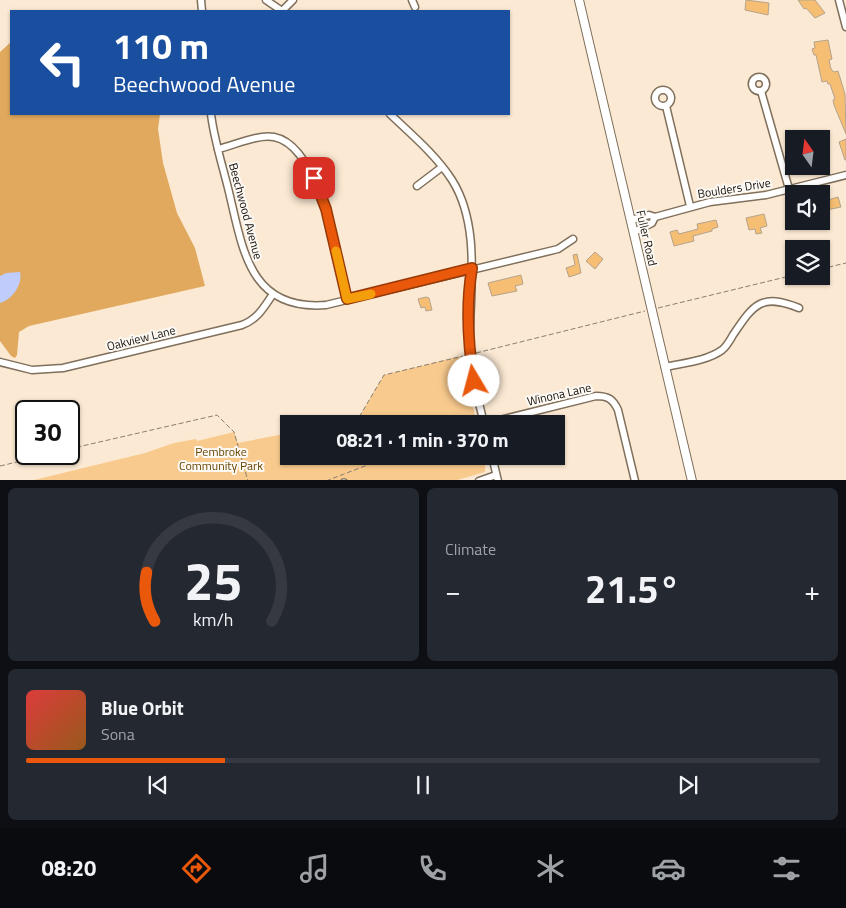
<!DOCTYPE html>
<html lang="en">
<head>
<meta charset="utf-8">
<style>
	body { margin:0; font-family:"Titillium Web",sans-serif; background:#242831; color:#f1f3f6; height:100vh; display:flex; flex-direction:column; font-size:19px; white-space:nowrap }
	* { box-sizing:border-box; margin:0 }
	p { font-size:16px; color:#9ea1a6 }
	.icon { flex:none; width:28px; height:28px; fill:none; stroke:currentColor; stroke-width:2; stroke-linecap:round; stroke-linejoin:round }
	.map { position:relative; height:480px; overflow:hidden }
	.details { display:flex; flex-direction:column; gap:8px; padding:8px; background:#0d0f14; flex:1 }
	.details>* { flex:none }
	.top-card { position:absolute; left:10px; top:10px; width:500px; height:105px; border-radius:0px; box-shadow:0 1px 4px #0004; background:#1a4fa0; color:#fff; overflow:hidden }
	.needle { width:32px; rotate:346deg }
	.controls { position:absolute; left:785px; top:130px; display:grid; gap:10px }
	.controls a { display:grid; place-items:center; width:45px; height:45px; border-radius:0px; background:#171b24; box-shadow:0 1px 4px #0004; font-size:25px }
	.speed { position:absolute; left:15px; top:400px; display:flex; gap:10px; font-size:25px; font-weight:700; text-align:center }
	.speed>* { display:grid; place-content:center; width:65px; height:65px; border-radius:50%; background:#171b24; box-shadow:0 1px 4px #0004; line-height:1 }
	.speed .limit { border:2px solid #111; border-radius:8px; background:#fff; color:#111 }
	.pin { position:absolute; display:grid; place-items:center; width:42px; height:42px; color:#fff; margin:-21px; border-radius:10px; box-shadow:0 2px 8px #0006 }
	.me { position:absolute; width:55px; margin:-28px; rotate:352deg; stroke-linejoin:round; filter:drop-shadow(0 0 4px #0008) }
	.turn { display:flex; align-items:center; gap:18px; height:105px; padding:0 20px; font-size:22px }
	.turn .icon { width:65px; height:65px; stroke-width:2.5 }
	.turn b { display:block; font-size:35px; line-height:42px }
	.big { font-size:38px; font-weight:700; line-height:1.1 }
	.details .card { flex:1; display:flex; flex-direction:column; justify-content:center; gap:8px; min-width:0; padding:0 18px; border-radius:8px; background:#242831 }
	.details .dial { align-items:center; gap:0 }
	.dial svg { height:130px; overflow:visible; fill:none; stroke:#363941; stroke-width:7; stroke-linecap:round; text-anchor:middle }
	.dial text { fill:#f1f3f6; stroke:none }
	.song { display:flex; align-items:center; gap:15px }
	.cover { width:60px; height:60px; border-radius:8px; background:linear-gradient(135deg,hsl(0 70% 55%),hsl(30 70% 35%)) }
	.played { height:5px; border-radius:2px; background:linear-gradient(90deg,#ea580c 25%,#363941 25%) }
	.keys { display:flex; justify-content:space-around; direction:ltr }
	.heat { display:flex; justify-content:space-between; align-items:center; font-size:28px; direction:ltr }
	.details .tiles { flex:1; display:grid; gap:8px; grid-template-columns:1fr 1fr }
	.card:last-child { grid-column:span 2 }
	.trip { position:absolute; left:280px; top:415px; width:285px; height:50px; border-radius:0px; background:#171b24; box-shadow:0 1px 4px #0004; font-weight:700; line-height:50px; text-align:center }
	.dock { display:flex; height:80px; justify-content:space-around; align-items:center; background:#090b0e; color:#9ea1a6 }
	.dock .icon { width:35px; height:35px }
	.dock .selected { color:#ea580c }
	.dock b { font-size:22px; color:#f1f3f6 }
	.map>svg:first-child { display:block }
	.green { fill:#f9ca8d }
	.forest { fill:#e1a95d }
	.water { fill:#c0ccfc }
	.building { fill:#f6be72; stroke:#b4a38e }
	.lines { fill:none; stroke-linecap:round; stroke-linejoin:round }
	.service-casing { stroke:#7f6f5b; stroke-width:5.5 }
	.minor-casing { stroke:#7f6f5b; stroke-width:9 }
	.tertiary-casing { stroke:#7f6f5b; stroke-width:10 }
	.path { stroke:#8a7e70; stroke-width:1; stroke-dasharray:5 2.5; stroke-linecap:butt }
	.service { stroke:#fff; stroke-width:3 }
	.minor { stroke:#fff; stroke-width:6 }
	.tertiary { stroke:#fff; stroke-width:8 }
	.route-casing { stroke:#983908; stroke-width:12 }
	.route { stroke:#ea580c; stroke-width:9 }
	.slow { stroke:#f59e0b; stroke-width:9 }
	.labels { text-anchor:middle; dominant-baseline:central; stroke-width:4; stroke-linejoin:round; paint-order:stroke }
	.street-label { font-size:12px; fill:#18120b; stroke:#fdf9f4 }
	.park-label { font-size:12px; fill:#684404; stroke:#fdf9f4 }
</style>
</head>
<body>
<div class="map">
<svg width="846" height="481" viewBox="0 0 846 481">
	<rect width="100%" height="100%" fill="#fbe9d3"/>
	<g class="green">
		<polygon points="461,356 477,424 334,424 333,420 351,415 352,420 358,419 384,375"/>
		<polygon points="234,432 238,443 289,433 289,456 485,456 485,472 454,481 30,481 145,453 174,443 196,439 197,441"/>
	</g>
	<polygon class="forest" points="11,42 11,114 160,114 158,129 163,163 177,213 195,248 205,286 29,326 19,332 17,355 15,358 11,356 0,341 0,52"/>
	<path class="water" d="M20 272C23 284 12 300 0 303V276L6 273Z"/>
	<g class="building">
		<polygon points="746,0 769,3 768,15 745,10"/>
		<polygon points="798,0 815,0 825,13 815,18 806,8 804,9"/>
		<polygon points="828,40 832,59 829,60 831,69 834,72 838,71 845,94 846,134 834,105 833,100 835,99 830,84 828,84 827,81 822,82 816,55 814,55 812,49 815,48 814,42"/>
		<polygon points="846,139 846,160 845,160 839,142"/>
		<polygon points="838,197 841,207 822,211 821,202"/>
		<polygon points="764,214 767,226 760,228 762,233 756,234 755,229 749,230 746,218"/>
		<polygon points="716,220 718,227 712,229 712,231 693,236 694,241 674,246 670,232 677,230 679,234 698,229 697,224"/>
		<polygon points="595,252 603,259 595,269 586,261"/>
		<polygon points="577,254 581,273 569,277 566,268 575,265 573,255"/>
		<polygon points="521,275 523,284 515,286 517,291 492,296 488,283"/>
		<polygon points="426,297 429,298 432,310 426,311 425,307 421,308 418,299"/>
	</g>
	<g class="lines">
		<g class="service-casing">
			<polyline id="service" points="343,481 345,481"/>
		</g>
		<g class="minor-casing">
			<g id="minor">
				<polyline points="201,0 202,11"/>
				<polyline points="266,0 282,11"/>
				<polyline points="412,0 415,7"/>
				<polyline points="839,0 846,27"/>
				<polyline points="282,11 293,0"/>
				<circle cx="759" cy="84" r="7"/>
				<circle cx="663" cy="98" r="8"/>
				<polyline points="761,91 789,189"/>
				<polyline points="666,106 690,206"/>
				<path d="M211 114C214 140 223 167 229 192 243 251 250 311 326 305L558 249 573 239"/>
				<path d="M390 114C412 135 436 155 452 180 483 229 468 298 470 353 471 377 479 401 484 424"/>
				<path d="M218 149C235 145 258 134 274 137 321 146 338 261 347 299"/>
				<polyline points="417,186 442,167"/>
				<polyline points="631,220 649,215 655,217 710,202 766,195 846,175"/>
				<polyline points="634,232 652,223 655,217"/>
				<path d="M0 362 32 370 63 368 242 325C258 319 264 307 273 294"/>
				<path d="M665 367C683 363 707 361 722 350 727 346 730 340 733 335 754 304 761 293 799 308"/>
				<path d="M484 424 596 396C608 396 613 399 618 410L635 481"/>
				<polyline points="492,456 498,481"/>
				<polyline points="479,481 496,475"/>
			</g>
		</g>
		<g class="tertiary-casing">
			<polyline id="tertiary" points="579,0 692,481"/>
		</g>
		<g class="path">
			<polyline points="821,269 846,263"/>
			<polyline points="658,308 794,275"/>
			<polyline points="476,353 645,311"/>
			<polyline points="359,424 358,419 384,375 463,356"/>
			<polyline points="69,449 217,415 234,432 248,481"/>
			<polyline points="0,466 51,454"/>
			<polyline points="326,481 370,464 368,456"/>
		</g>
		<use href="#service" class="service"/>
		<use href="#minor" class="minor"/>
		<use href="#tertiary" class="tertiary"/>
	</g>
	<g class="lines">
		<g class="route-casing">
			<path id="route" d="M314 178 326 209 347 299 472 268C466 304 468 345 474 381"/>
		</g>
		<use href="#route" class="route"/>
		<polyline class="slow" points="336,251 347,299 371,294"/>
	</g>
	<g class="labels">
		<g class="street-label">
			<text transform="translate(734 188) rotate(-9)">Boulders Drive</text>
			<text transform="translate(246 211) rotate(75)">Beechwood Avenue</text>
			<text transform="translate(647 238) rotate(77)">Fuller Road</text>
			<text transform="translate(141 338) rotate(-14)">Oakview Lane</text>
			<text transform="translate(559 394) rotate(-13)">Winona Lane</text>
		</g>
		<g class="park-label">
			<text x="221" y="451">Pembroke<tspan x="221" dy="14">Community Park</tspan></text>
		</g>
	</g>
</svg>
<div class="controls">
<a><svg class="needle" viewBox="-14 -14 28 28"><path d="M0-13l5 13h-10z" fill="#e53935"/><path d="M0 13l5-13h-10z" fill="#9ea1a6"/></svg></a>
<a><svg class="icon" aria-label="sound" viewBox="0 0 24 24"><path d="M4 9h4l5-4v14l-5-4H4zM17 9q2 3 0 6"/></svg></a>
<a><svg class="icon" aria-label="layers" viewBox="0 0 24 24"><path d="M12 4l9 5-9 5-9-5zM3 14l9 5 9-5"/></svg></a>
</div>
<div class="speed"><div class="limit">30</div></div>
<div class="pin" style="left:314px;top:178px;background:#d93025"><svg class="icon" aria-label="arrive" viewBox="0 0 24 24"><path d="M6 21V4h12l-3 4 3 4H6"/></svg></div>
<svg class="me" style="left:474px;top:381px" viewBox="-20 -20 40 40"><circle r="19" fill="#fff"/><path d="M0-13L10 11 0 6-10 11z" fill="#ea580c"/></svg>
<div class="trip">08:21 · 1 min · 370 m</div>
<div class="top-card">
<div class="turn"><svg class="icon" aria-label="left" viewBox="0 0 24 24"><path d="M17 20v-9H6M10 6l-5 5 5 5"/></svg><div><b>110 m</b>Beechwood Avenue</div></div>
</div>
</div>
<section class="details">
<div class="tiles">
<div class="card dial"><svg viewBox="0 0 100 80">
<path d="M14 69A42 42 0 1 1 86 69"/>
<path d="M14 69A42 42 0 0 1 9 39" stroke="#ea580c"/>
<text x="50" y="56" font-size="32" font-weight="700">25</text>
<text x="50" y="72" font-size="11">km/h</text>
</svg></div>
<div class="card"><p>Climate</p>
<div class="heat"><a>−</a><b class="big">21.5°</b><a>+</a></div>
</div>
<div class="card">
<div class="song"><i class="cover"></i><div><b>Blue Orbit</b><p>Sona</p></div></div>
<div class="played"></div>
<div class="keys"><svg class="icon" aria-label="previous" viewBox="0 0 24 24"><path d="M18 5L8 12l10 7zM5 5v14"/></svg><svg class="icon" aria-label="pause" viewBox="0 0 24 24"><path d="M8 5v14M16 5v14"/></svg><svg class="icon" aria-label="next" viewBox="0 0 24 24"><path d="M6 5l10 7-10 7zM19 5v14"/></svg></div>
</div>
</div>
</section>
<nav class="dock">
<b>08:20</b>
<svg class="icon selected" aria-label="directions" viewBox="0 0 24 24"><path d="M12 3l9 9-9 9-9-9zM9 14v-3h6M13 9l2 2-2 2"/></svg>
<svg class="icon" aria-label="music" viewBox="0 0 24 24"><path d="M9 18V5l10-2v13"/><circle cx="6" cy="18" r="3"/><circle cx="16" cy="16" r="3"/></svg>
<svg class="icon" aria-label="phone" viewBox="0 0 24 24"><path d="M5 4h4l2 5-3 2q2 4 5 5l2-3 5 2v4C11 20 4 13 5 4z"/></svg>
<svg class="icon" aria-label="climate" viewBox="0 0 24 24"><path d="M12 3v18M4 7l16 10M4 17L20 7"/></svg>
<svg class="icon" aria-label="car" viewBox="0 0 24 24"><path d="M5 17H2v-5l4-1 3-4h7l3 4 3 1v5h-3M9 17h6M6 11h13"/><circle cx="7" cy="17" r="2"/><circle cx="17" cy="17" r="2"/></svg>
<svg class="icon" aria-label="filters" viewBox="0 0 24 24"><path d="M4 7h16M4 17h16"/><circle cx="9" cy="7" r="2"/><circle cx="15" cy="17" r="2"/></svg>
</nav>
</body>
</html>
